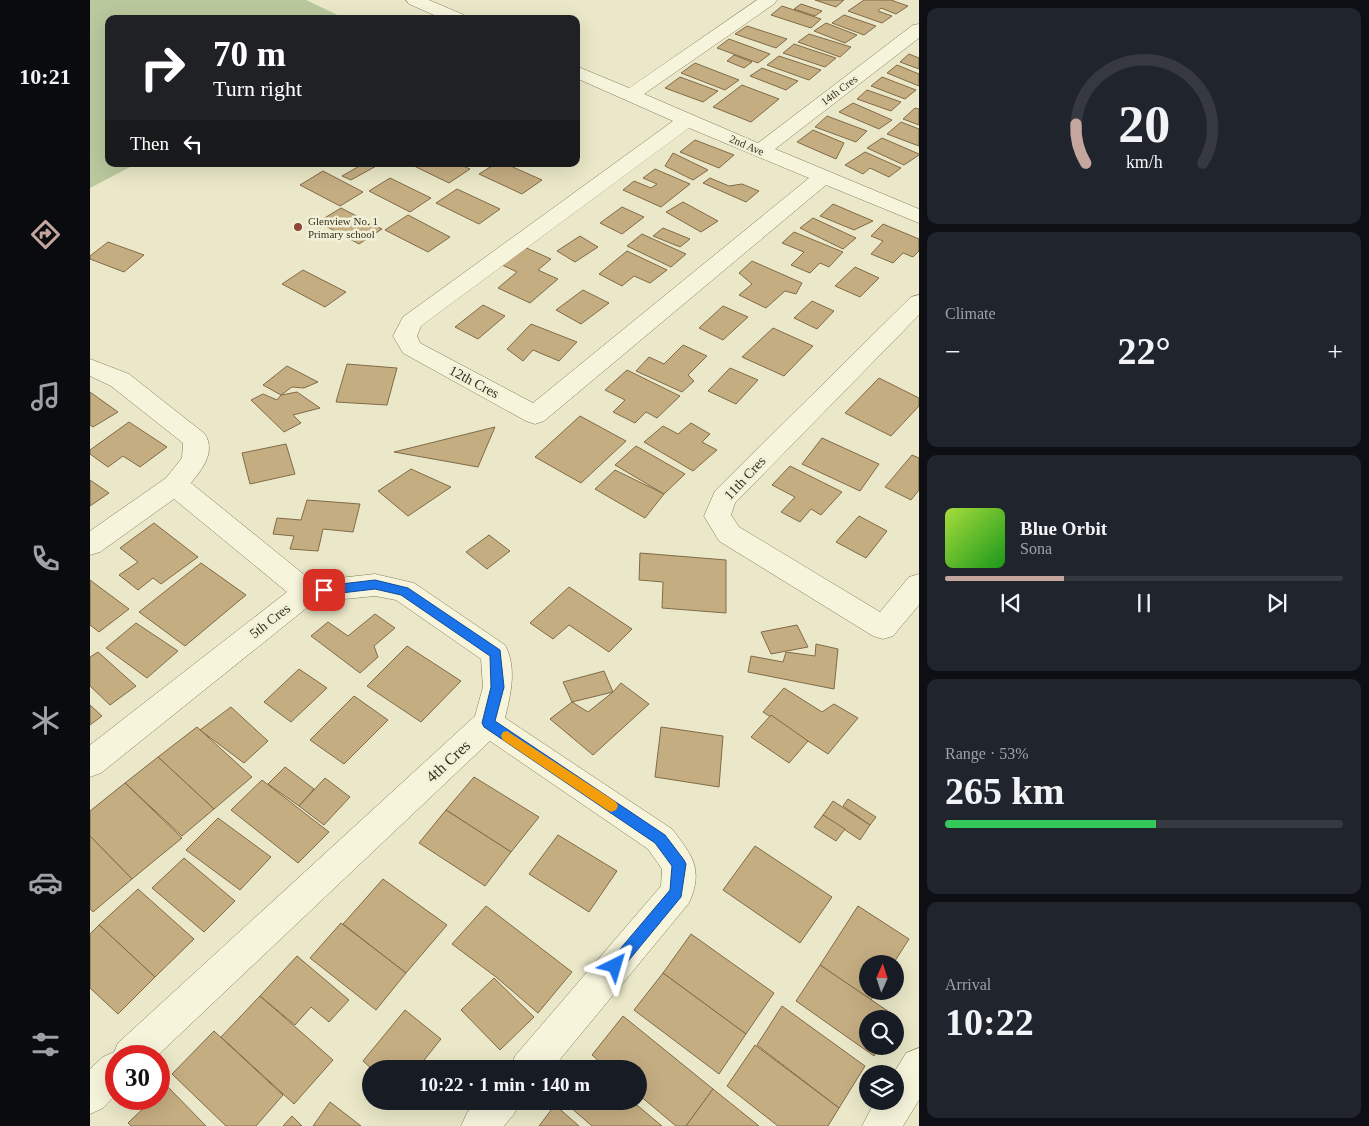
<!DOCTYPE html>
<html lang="en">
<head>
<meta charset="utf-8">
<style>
	body { margin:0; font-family:"Times New Roman",serif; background:#20242c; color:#f1f3f6; height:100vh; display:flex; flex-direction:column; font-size:19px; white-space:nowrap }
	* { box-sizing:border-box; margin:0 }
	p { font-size:16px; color:#9ea1a6 }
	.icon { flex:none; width:28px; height:28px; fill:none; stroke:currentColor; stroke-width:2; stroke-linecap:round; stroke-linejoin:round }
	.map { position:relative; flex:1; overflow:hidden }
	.details { display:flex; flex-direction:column; gap:8px; padding:8px; background:#0d0f14; width:450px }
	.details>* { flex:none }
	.hud { position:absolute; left:15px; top:15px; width:475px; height:152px; border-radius:10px; box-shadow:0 5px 20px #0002; background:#202124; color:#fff; overflow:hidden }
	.needle { width:32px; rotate:3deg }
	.fabs { position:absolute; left:769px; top:955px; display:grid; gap:10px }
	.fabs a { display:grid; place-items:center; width:45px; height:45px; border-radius:50%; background:#171b24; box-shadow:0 5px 20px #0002; font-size:25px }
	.speed { position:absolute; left:15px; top:1045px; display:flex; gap:10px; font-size:25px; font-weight:700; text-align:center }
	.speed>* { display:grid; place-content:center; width:65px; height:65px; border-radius:50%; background:#171b24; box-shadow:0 5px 20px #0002; line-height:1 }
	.speed .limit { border:8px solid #d22; background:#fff; color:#111 }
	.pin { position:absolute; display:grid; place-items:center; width:42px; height:42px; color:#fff; margin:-21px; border-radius:10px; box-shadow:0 2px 8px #0006 }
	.me { position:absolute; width:55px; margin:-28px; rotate:40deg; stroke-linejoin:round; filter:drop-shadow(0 0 4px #0008) }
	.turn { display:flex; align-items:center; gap:18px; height:105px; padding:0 25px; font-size:22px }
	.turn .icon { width:65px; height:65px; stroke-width:2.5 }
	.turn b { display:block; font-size:35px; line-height:42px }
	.then { display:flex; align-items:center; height:48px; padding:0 25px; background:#0003; gap:10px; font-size:19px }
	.big { font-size:38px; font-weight:700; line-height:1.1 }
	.details .card { flex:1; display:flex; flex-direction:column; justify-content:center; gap:8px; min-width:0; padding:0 18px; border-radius:10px; background:#20242c }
	.details .dial { align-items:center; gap:0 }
	.dial svg { height:130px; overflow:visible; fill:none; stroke:#363941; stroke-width:7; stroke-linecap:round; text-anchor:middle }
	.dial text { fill:#f1f3f6; stroke:none }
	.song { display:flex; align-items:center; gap:15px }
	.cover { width:60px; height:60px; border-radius:8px; background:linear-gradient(135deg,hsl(80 70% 55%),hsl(120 70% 35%)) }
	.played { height:5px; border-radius:2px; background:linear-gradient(90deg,#c4a69f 30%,#363941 30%) }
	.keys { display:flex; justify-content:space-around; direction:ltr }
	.heat { display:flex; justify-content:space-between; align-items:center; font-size:28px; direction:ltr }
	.charge { height:8px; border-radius:4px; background:linear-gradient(90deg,#34c759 53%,#363941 0) }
	.trip { position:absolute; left:272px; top:1060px; width:285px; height:50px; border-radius:25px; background:#171b24; box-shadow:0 5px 20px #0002; font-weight:700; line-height:50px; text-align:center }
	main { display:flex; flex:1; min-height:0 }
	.menu { display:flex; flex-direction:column; width:90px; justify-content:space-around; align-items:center; background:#090b0e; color:#9ea1a6 }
	.menu .icon { width:35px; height:35px }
	.menu .selected { color:#c4a69f }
	.menu b { font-size:22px; color:#f1f3f6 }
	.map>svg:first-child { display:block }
	.green { fill:#b9c89d }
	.building { fill:#c5ad82; stroke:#816b47 }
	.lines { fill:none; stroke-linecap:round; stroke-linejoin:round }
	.minor-casing { stroke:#857b5f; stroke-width:1 }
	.minor { fill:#f6f4db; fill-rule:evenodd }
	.route { fill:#1a73e8; stroke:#114b97 }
	.slow { fill:#f59e0b }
	.poi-dot { fill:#8e4835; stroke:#f2f1d7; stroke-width:2 }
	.labels { text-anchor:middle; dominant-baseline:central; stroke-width:5; stroke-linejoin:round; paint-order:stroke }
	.far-street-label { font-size:11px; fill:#363021; stroke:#f2f1d7 }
	.far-poi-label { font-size:11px; fill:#363021; stroke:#f2f1d7; text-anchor:start }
	.street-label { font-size:14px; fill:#363021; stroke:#f2f1d7 }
	.near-street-label { font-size:16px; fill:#363021; stroke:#f2f1d7 }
</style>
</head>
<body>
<main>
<nav class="menu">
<b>10:21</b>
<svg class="icon selected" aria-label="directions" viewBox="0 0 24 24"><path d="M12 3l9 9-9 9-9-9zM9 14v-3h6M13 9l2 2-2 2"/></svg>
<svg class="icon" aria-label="music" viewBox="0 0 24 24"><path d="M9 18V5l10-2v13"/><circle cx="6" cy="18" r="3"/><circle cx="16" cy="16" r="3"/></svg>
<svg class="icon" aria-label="phone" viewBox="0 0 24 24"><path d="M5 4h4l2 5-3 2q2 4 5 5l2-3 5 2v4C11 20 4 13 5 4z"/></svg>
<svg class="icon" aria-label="climate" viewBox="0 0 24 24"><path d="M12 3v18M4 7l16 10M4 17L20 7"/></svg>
<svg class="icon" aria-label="car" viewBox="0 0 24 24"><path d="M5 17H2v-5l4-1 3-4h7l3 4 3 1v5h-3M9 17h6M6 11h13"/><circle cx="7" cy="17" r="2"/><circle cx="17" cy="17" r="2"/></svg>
<svg class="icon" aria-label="filters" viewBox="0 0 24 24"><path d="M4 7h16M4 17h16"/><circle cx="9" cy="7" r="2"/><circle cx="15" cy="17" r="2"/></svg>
</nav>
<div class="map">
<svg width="829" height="1126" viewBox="0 0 829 1126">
	<rect width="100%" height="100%" fill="#eae8c8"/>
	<polygon class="green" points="0,0 216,0 256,19 19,19 19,164 46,164 0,188"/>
	<g class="building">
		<polygon points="725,0 754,0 746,7"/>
		<polygon points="774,0 801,0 818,6 806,14 791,8 788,11 802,16 792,23 758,11"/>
		<polygon points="711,4 732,11 725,16 704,9"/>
		<polygon points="692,6 731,19 721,28 681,15"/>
		<polygon points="754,15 786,26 774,35 742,23"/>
		<polygon points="736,23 767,35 755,43 724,31"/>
		<polygon points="657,26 697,39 686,48 645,34"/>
		<polygon points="719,34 761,47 750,57 708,42"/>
		<polygon points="639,39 680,54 668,63 627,48"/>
		<polygon points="704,44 746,58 735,67 693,53"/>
		<polygon points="819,54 829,58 829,69 810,62"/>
		<polygon points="644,55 662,62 654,68 637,61"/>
		<polygon points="689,56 731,70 719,80 677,65"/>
		<polygon points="605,63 649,80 635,90 591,73"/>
		<polygon points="807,65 829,74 829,86 797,73"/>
		<polygon points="672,68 708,81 696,90 660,76"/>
		<polygon points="590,77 628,91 613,102 575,88"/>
		<polygon points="792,77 826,90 815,99 781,86"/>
		<polygon points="652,85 689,99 661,122 623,107"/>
		<polygon points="777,90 811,102 801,111 767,99"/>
		<polygon points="763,103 802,120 789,129 749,112"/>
		<polygon points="825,108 829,109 829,125 813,119"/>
		<polygon points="737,116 777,131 766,142 725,127"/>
		<polygon points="811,122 829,129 829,146 797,134"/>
		<polygon points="723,130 754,143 746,159 707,142"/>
		<polygon points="792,138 829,154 829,155 814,165 777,148"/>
		<polygon points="605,140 644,155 629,168 590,152"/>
		<polygon points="775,152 811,168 799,177 780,168 773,174 755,165"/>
		<polygon points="583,153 618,170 603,180 575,166"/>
		<polygon points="273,164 288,165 261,180 252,176"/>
		<polygon points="320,164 368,164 380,169 359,183"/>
		<polygon points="405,164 416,164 452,180 432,194 389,174"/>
		<polygon points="565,169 600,184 571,207 533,190 544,181 561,188 567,184 553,178"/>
		<polygon points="233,171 273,192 250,206 210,185"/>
		<polygon points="300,178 341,198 320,212 279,191"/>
		<polygon points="620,178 639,186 652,184 669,191 656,202 613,183"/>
		<polygon points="367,189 410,209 389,224 346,203"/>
		<polygon points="593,202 628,221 611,232 576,212"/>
		<polygon points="743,204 783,221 764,230 730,216"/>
		<polygon points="532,207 554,217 532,234 510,223"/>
		<polygon points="251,208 292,229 269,244 228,222"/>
		<polygon points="318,215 360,237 338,252 295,230"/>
		<polygon points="723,218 766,238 753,249 710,228"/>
		<polygon points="793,224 829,239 829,251 823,257 813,253 803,263 781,254 793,241 781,236"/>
		<polygon points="573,228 600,239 590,247 563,236"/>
		<polygon points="704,232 753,252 739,267 730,263 720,273 701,265 714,252 692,243"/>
		<polygon points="552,234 596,254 581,267 537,246"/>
		<polygon points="490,236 508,247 485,262 467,251"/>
		<polygon points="18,242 54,255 34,272 0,259 0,256"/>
		<polygon points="432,246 461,259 448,270 468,279 440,303 408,288 427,272 410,264"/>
		<polygon points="537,251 577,270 560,283 544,276 532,286 509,274"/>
		<polygon points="662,261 712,283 706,294 695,291 676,308 649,295 662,284 649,273"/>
		<polygon points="765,267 789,278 770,297 745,286"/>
		<polygon points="213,270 256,292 235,307 192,284"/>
		<polygon points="493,290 519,303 491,324 466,310"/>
		<polygon points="722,301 744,311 727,329 704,318"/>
		<polygon points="393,305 415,316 388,339 365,327"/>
		<polygon points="633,306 658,317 633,340 609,328"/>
		<polygon points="441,324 487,342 469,361 443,350 433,361 417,349"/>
		<polygon points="683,328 723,346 694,376 652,357"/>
		<polygon points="593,345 617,356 598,375 604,381 592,392 546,371 559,357 574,364"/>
		<polygon points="257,364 307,368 297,405 246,402"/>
		<polygon points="197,366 228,382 214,388 202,387 191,395 173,385"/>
		<polygon points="640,368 668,380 646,404 618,391"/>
		<polygon points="537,370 590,396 567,418 556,412 545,423 523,412 535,400 515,390"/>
		<polygon points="789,378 829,398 829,406 801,436 755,413"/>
		<polygon points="0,392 28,412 3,427 0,425"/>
		<polygon points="207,392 230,408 203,415 211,423 194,432 161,400 173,394 187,400 191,395"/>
		<polygon points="490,416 536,441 491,483 445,457"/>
		<polygon points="39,422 77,447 50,467 33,456 18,467 0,454 0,450"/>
		<polygon points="601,423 620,434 612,442 627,450 603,471 554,442 573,426 588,434"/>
		<polygon points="405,427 388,467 304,452"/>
		<polygon points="732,438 789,464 770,491 712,464"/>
		<polygon points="196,444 205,474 160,484 152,453"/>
		<polygon points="546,446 595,474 574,494 525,465"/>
		<polygon points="822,455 829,458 829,490 821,500 795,487"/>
		<polygon points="700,466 752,492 731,515 721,509 710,522 691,512 705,497 682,485"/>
		<polygon points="321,469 361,487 318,516 288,491"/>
		<polygon points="525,470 574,494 555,518 505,489"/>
		<polygon points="0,480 19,493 0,506"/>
		<polygon points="217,500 270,504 263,532 233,529 228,551 200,549 204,536 183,534 187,518 211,520"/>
		<polygon points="769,516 797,531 776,558 746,542"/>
		<polygon points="64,523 108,557 71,584 63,578 48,590 29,575 48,562 30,548"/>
		<polygon points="399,535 420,551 397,569 376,552"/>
		<polygon points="550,553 636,560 636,613 572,608 573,582 549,580"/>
		<polygon points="111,563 156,595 95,646 49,612"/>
		<polygon points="0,580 39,609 9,632 0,625"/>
		<polygon points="479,587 542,629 519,652 479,625 463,639 440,623"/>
		<polygon points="285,614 305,628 284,646 288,657 270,673 221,636 238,622 258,636"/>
		<polygon points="46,623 88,651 57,678 16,648"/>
		<polygon points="707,625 718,647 681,654 671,632"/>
		<polygon points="726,644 748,649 744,689 658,672 661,656 693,662 696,652 725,656"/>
		<polygon points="317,646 371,681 331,722 277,686"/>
		<polygon points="8,652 46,686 20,705 0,686 0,657"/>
		<polygon points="209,669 237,688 201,722 174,702"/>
		<polygon points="514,671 523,692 482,702 473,682"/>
		<polygon points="531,683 559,704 503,755 460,719 482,702 498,712 523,692"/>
		<polygon points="694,688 732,712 744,704 768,718 738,754 673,712"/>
		<polygon points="264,696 298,720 254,764 220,740"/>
		<polygon points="0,705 12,716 0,725"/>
		<polygon points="141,707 178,741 154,763 110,730"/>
		<polygon points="681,715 718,741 699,763 661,737"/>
		<polygon points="107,727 162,777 124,809 68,757"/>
		<polygon points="571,727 633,736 629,787 565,777"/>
		<polygon points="68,757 124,809 92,836 35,783"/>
		<polygon points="195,767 224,789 209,806 178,784"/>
		<polygon points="384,777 449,817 421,852 356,810"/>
		<polygon points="235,778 260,797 234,825 209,806"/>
		<polygon points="172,780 239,832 208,863 141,810"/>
		<polygon points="35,783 92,838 42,879 0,836 0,811"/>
		<polygon points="758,799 786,817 780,825 753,806"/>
		<polygon points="743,801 780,825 770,840 733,815"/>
		<polygon points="356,810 421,852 395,886 329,843"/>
		<polygon points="733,815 755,829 746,841 724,827"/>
		<polygon points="128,818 181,857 150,890 96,850"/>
		<polygon points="468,835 527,871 499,912 439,874"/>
		<polygon points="0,836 42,879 3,912 0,909"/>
		<polygon points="665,846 742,897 710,943 633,890"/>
		<polygon points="94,858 145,901 114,932 62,888"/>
		<polygon points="293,879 357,925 316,973 253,924"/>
		<polygon points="48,889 104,939 65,977 9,925"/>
		<polygon points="396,906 482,972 448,1013 406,977 362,944"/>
		<polygon points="768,906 819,939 803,964 778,964 778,991 786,991 781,1000 730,965"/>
		<polygon points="251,923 316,973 286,1010 220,958"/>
		<polygon points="9,925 65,977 28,1014 0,988 0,934"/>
		<polygon points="601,934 684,993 656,1034 573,973"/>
		<polygon points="207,956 259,1000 239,1022 221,1007 205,1025 170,996"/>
		<polygon points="730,965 808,1018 805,1022 805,1019 778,1019 778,1046 790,1046 784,1056 706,1001"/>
		<polygon points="573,973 656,1034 629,1074 544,1010"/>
		<polygon points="404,978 444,1017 410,1050 371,1010"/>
		<polygon points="170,996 243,1060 204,1104 131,1037"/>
		<polygon points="692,1006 775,1066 749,1108 667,1045"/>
		<polygon points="315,1010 351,1039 327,1069 282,1069 273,1061"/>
		<polygon points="533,1016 623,1089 596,1126 586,1126 549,1095 549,1069 518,1069 502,1055"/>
		<polygon points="124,1031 193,1095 166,1126 136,1126 82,1074"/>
		<polygon points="665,1045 749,1108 738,1126 688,1126 637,1086"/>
		<polygon points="76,1085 116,1126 41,1126 38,1123 63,1099 69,1099 69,1093"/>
		<polygon points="623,1089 669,1126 596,1126"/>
		<polygon points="473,1101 542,1101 572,1126 502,1126"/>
		<polygon points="240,1102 271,1126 223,1126"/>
		<polygon points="465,1105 489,1126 449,1126"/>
		<polygon points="202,1116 212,1126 193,1126"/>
	</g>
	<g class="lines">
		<g class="minor-casing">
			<g id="minor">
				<polygon points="316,0 339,0 374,15 377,19 353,19 319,4"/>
				<path d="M667 0H687L684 4 554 94 668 143 823 25 829 24V38L685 149 829 209V223L736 185 454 421 445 424 436 421 313 353 303 336 313 317 583 121 486 78V66L539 88ZM599 128 719 178 443 403 330 343 327 336 331 326Z"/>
				<polygon points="829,295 829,315 645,503 641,515 649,527 790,612 819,577 829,574 829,605 803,636 793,639 783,636 629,541 614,516 625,491 821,297"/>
				<path d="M0 359 39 374 115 434C126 453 112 469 101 483L222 581 285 574 324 583 415 645C427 668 421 693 415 718L582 829C602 855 614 869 599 903L462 1069H420L425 1056 571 886 572 869 558 849 400 741 67 1056H26V1095L13 1108 0 1114V1069L13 1057 24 1052 28 1043 385 716 393 687 391 659 306 600 285 596 224 602 11 773 0 777V745L197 592 84 499 10 552 0 555V531L76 478 92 458 93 443 21 386 0 376Z"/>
				<polygon points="829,1048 829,1100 813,1126 772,1126 785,1101 805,1101 805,1074 803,1074 816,1053"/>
				<polygon points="386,1101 430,1101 424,1114 414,1126 371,1126 377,1113"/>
			</g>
		</g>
		<use href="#minor" class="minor"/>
	</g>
	<polygon class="route" points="285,580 318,588 410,650 414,687 405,721 575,835 594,860 596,864 591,897 530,971 525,973 520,971 518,966 520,961 580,890 582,866 565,843 394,727 392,723 401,687 400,656 311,595 285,589 234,595 228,590 234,586"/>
	<polygon class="slow" points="417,731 526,802 528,806 526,810 521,812 517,810 413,740 411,736 413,732"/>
	<circle class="poi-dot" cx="208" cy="227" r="5"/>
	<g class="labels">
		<g class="far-street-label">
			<text transform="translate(749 90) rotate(-37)">14th Cres</text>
			<text transform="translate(657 145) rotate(23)">2nd Ave</text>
		</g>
		<g class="far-poi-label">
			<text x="218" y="221">Glenview No. 1<tspan x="218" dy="13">Primary school</tspan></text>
		</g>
		<g class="street-label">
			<text transform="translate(384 382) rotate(28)">12th Cres</text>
			<text transform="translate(655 478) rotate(-47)">11th Cres</text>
			<text transform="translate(180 621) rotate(-38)">5th Cres</text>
		</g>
		<g class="near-street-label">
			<text transform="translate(358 761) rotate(-43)">4th Cres</text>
		</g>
	</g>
</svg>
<div class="fabs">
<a><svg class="needle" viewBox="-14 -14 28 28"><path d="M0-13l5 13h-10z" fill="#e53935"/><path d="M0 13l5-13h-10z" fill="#9ea1a6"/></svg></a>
<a><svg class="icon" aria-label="search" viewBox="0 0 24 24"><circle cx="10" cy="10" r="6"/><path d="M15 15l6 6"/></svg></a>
<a><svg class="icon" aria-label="layers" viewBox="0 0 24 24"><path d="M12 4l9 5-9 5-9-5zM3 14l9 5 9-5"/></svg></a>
</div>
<div class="speed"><div class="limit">30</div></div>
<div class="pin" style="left:234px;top:590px;background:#d93025"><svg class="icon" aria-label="arrive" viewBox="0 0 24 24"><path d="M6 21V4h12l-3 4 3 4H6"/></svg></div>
<svg class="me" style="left:525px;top:966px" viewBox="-20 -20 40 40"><path d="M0-17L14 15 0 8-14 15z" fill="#1a73e8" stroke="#fff" stroke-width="4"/></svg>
<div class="trip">10:22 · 1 min · 140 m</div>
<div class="hud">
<div class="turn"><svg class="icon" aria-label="right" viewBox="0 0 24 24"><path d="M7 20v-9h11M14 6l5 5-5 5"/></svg><div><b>70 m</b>Turn right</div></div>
<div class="then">Then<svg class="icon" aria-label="left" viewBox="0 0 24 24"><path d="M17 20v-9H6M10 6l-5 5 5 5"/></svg></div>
</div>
</div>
<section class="details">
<div class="card dial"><svg viewBox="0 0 100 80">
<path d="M14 69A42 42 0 1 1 86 69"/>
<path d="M14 69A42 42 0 0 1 8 45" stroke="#c4a69f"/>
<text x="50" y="56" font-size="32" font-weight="700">20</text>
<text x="50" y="72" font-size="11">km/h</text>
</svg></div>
<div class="card"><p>Climate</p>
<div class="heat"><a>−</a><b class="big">22°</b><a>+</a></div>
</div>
<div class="card">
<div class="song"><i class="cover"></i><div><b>Blue Orbit</b><p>Sona</p></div></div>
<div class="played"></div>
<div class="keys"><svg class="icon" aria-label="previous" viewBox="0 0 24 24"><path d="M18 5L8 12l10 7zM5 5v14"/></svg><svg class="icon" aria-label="pause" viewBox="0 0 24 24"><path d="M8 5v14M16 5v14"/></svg><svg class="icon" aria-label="next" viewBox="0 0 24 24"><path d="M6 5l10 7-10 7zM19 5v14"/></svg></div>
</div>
<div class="card"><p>Range · 53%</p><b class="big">265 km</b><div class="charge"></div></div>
<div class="card"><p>Arrival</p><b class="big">10:22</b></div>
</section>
</main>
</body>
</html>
